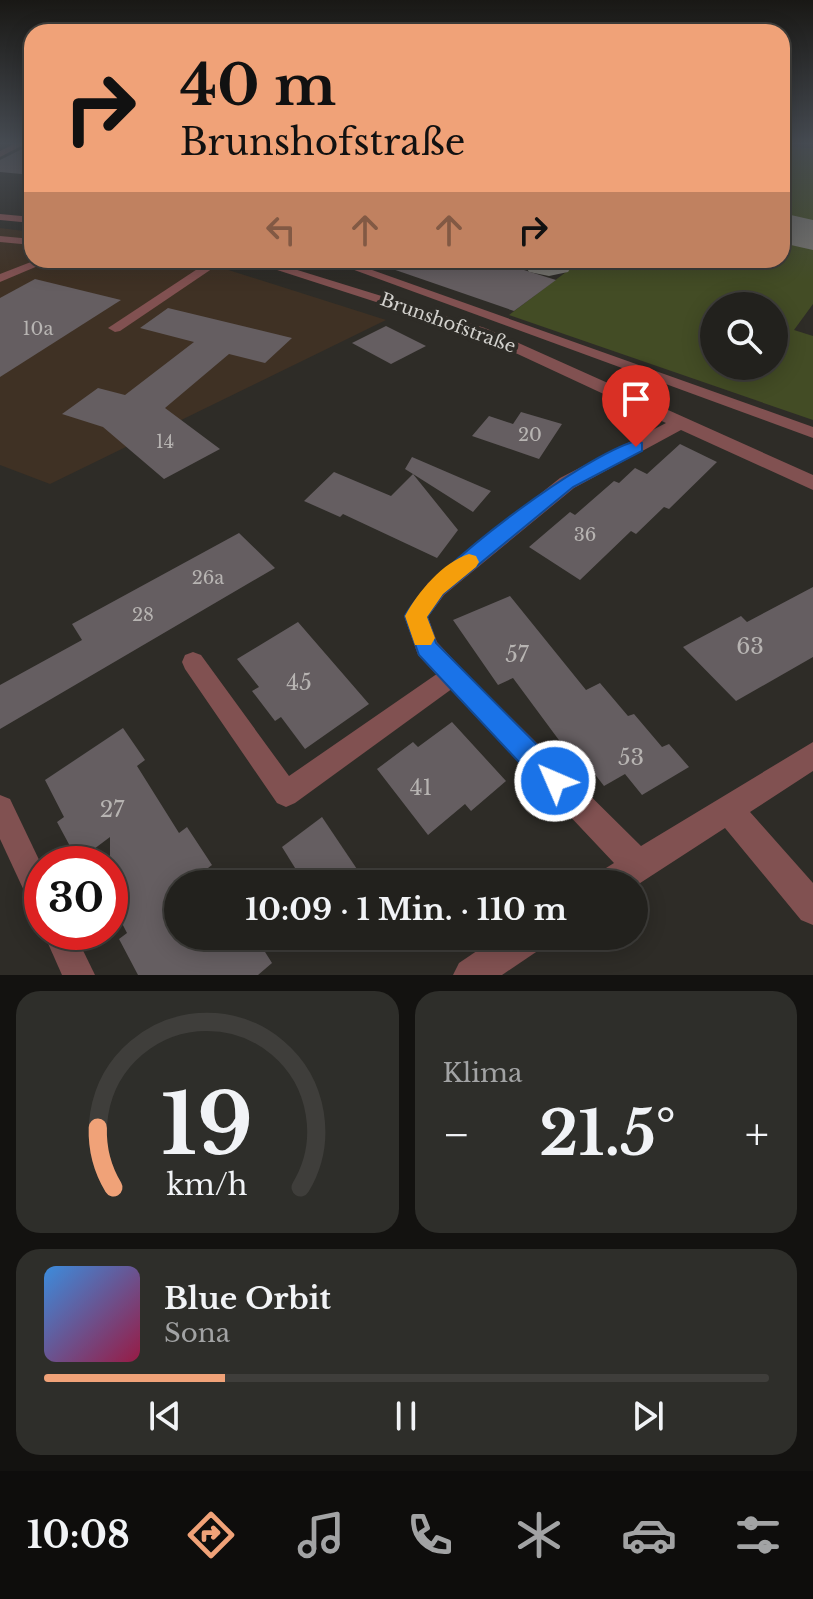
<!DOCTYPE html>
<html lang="de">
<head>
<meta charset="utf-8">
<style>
	body { margin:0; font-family:"Libre Baskerville",serif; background:#2e2e2a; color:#f1f3f6; height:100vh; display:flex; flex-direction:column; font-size:30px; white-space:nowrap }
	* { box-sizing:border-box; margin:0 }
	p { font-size:26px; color:#a2a3a4 }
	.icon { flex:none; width:44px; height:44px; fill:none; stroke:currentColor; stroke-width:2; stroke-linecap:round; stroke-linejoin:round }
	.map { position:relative; height:975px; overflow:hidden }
	.side { display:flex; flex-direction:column; gap:16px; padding:16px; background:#131210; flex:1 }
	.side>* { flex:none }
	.hud { position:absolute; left:24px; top:24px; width:766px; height:244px; border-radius:24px; box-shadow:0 4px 20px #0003,0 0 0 2px #3f3e3b; background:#f0a278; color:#111; overflow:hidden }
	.fabs { position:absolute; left:700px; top:292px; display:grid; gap:16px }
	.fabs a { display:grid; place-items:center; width:88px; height:88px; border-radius:50%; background:#22211d; box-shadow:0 4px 20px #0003,0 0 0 2px #3f3e3b; font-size:40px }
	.speed { position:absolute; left:24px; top:846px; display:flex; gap:16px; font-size:40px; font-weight:700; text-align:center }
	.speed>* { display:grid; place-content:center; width:104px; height:104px; border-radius:50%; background:#22211d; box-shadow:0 4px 20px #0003,0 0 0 2px #3f3e3b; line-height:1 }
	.speed .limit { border:12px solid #d22; background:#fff; color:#111 }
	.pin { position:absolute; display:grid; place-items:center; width:68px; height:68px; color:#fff; margin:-82px -34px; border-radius:50% 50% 50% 0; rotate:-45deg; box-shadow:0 0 8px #0007 }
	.pin .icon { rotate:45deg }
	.me { position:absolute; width:88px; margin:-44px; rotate:315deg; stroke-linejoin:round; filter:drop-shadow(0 0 6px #0008) }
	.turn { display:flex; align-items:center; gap:28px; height:168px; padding:0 24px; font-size:36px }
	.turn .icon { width:104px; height:104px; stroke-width:2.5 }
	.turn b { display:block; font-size:56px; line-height:68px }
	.lanes { display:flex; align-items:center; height:76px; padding:0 24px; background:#0003; justify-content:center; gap:40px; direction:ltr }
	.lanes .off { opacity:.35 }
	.big { font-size:60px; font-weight:700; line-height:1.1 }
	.side .widget { flex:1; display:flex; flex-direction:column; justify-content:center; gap:12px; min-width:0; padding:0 28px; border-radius:24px; background:#2e2e2a }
	.side .dial { align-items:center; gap:0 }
	.dial svg { height:208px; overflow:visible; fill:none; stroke:#3f3e3b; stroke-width:7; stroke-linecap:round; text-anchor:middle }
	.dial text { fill:#f1f3f6; stroke:none }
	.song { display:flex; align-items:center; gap:24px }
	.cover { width:96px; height:96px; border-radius:12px; background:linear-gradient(135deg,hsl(210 70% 55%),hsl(340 70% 35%)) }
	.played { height:8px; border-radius:4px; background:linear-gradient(90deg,#f0a278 25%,#3f3e3b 25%) }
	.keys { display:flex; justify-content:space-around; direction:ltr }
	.heat { display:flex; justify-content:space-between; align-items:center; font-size:44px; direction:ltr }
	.side .tiles { flex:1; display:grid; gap:16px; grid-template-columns:1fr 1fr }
	.widget:last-child { grid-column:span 2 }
	.trip { position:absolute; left:164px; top:870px; width:484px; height:80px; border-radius:40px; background:#22211d; box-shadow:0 4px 20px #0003,0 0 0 2px #3f3e3b; font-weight:700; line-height:80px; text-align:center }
	.tabs { display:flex; height:128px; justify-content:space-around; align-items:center; background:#0e0d0c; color:#a2a3a4 }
	.tabs .icon { width:56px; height:56px }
	.tabs .current { color:#f0a278 }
	.tabs b { font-size:36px; color:#f1f3f6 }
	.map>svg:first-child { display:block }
	.commercial { fill:#3f3124 }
	.green { fill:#434c25; fill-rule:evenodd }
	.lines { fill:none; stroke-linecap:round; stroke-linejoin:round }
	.taxiway { fill:#76746f; fill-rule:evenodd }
	.building { fill:#655e61 }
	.service { fill:#815151; fill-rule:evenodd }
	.minor { fill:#815151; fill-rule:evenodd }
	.route { fill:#1a73e8; stroke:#114b97; stroke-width:2 }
	.slow { fill:#f59e0b }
	.labels { text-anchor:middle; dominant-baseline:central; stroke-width:8; stroke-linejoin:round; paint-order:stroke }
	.far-street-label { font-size:18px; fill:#d2d1cd; stroke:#2e2c27 }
	.number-label { font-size:18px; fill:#b7b4b2 }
	.near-number-label { font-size:22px; fill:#b7b4b2 }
</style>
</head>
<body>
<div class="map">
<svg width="813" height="975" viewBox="0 0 813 975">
	<rect width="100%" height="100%" fill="#2e2c27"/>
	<polygon class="commercial" points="0,228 32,232 32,260 197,260 386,320 50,484 0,465"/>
	<g class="green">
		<polygon points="788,147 813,148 813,226 782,218 782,149"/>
		<path d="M782 235 813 243V304L794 330 813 336V420L509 315 582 260H782ZM714 306H774V366H714Z"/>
	</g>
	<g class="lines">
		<g class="taxiway">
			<polygon points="782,213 813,220 813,250 782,243"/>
			<polygon points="521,260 576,260 568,272 549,276 529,272"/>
		</g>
	</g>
	<g class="building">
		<polygon points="32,144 32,175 0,172 0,160"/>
		<polygon points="379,260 492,260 556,280 514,311 378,264"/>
		<polygon points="35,279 121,300 0,377 0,298"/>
		<polygon points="168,308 292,338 265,363 229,354 165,408 220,449 164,479 103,427 62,414 98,388 125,395 194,342 140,328"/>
		<polygon points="386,326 426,346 391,364 352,343"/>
		<polygon points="521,412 562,424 539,459 472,436 489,416 513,424"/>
		<polygon points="680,444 717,462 669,509 664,507 636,534 631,531 580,580 529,547 570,512 575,515 614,481 619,483 635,468 647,474"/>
		<polygon points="412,457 491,491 473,512 413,474 458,530 437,558 343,514 340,517 304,501 334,472 391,496 413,474 405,469"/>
		<polygon points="239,533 275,568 0,729 0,685 82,640 72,624"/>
		<polygon points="813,587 813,657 736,701 683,647 741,616 747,622"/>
		<polygon points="510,596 586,690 600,683 628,716 634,714 662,747 669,744 689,767 642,795 625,774 604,786 574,747 567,751 513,678 498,685 453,620"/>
		<polygon points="298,622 369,704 305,749 281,717 275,721 252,691 259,687 237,659"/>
		<polygon points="452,722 506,781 471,811 465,804 428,835 377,769 413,742 418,747"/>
		<polygon points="123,728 145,760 137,766 179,833 187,827 212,865 204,871 213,884 178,884 178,936 255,936 272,963 258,975 138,975 119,939 127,933 110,900 110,837 78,861 57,822 64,817 45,780"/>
		<polygon points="322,817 367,884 305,884 282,847"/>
	</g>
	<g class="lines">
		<g class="service">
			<polygon points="14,144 25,144 0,157 0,151"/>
			<polygon points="0,236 32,239 32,245 0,242"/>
			<polygon points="36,260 52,260 0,282 0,274"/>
			<polygon points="211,260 225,260 120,331 115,332 108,328"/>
			<polygon points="327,260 344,260 813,427 813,438"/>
			<polygon points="193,652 201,655 289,776 444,669 452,666 460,669 464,676 460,683 295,803 286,807 277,803 185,669 182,662 185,655"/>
			<polygon points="0,795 10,799 42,866 42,913 32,908 0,839"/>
			<polygon points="43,932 74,932 95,975 62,975"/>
		</g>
		<g class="minor">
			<polygon points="0,214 32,217 32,223 0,220"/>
			<polygon points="246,260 265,260 485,328 813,475 813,490 681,430 574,488 444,595 428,617 437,642 461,668 641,846 813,742 813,771 750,812 813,883 813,925 801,920 725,828 634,887 634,884 593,884 598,873 614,863 418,655 404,616 428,583 560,478 666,423 475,334"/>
			<polygon points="499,936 547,936 542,948 502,975 453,975 459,963"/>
		</g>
	</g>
	<linearGradient id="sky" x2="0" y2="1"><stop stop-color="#191815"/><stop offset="0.51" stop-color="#464b52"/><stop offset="1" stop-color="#464b52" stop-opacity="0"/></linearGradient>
	<rect width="813" height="281" fill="url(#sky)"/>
	<path class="route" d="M636 441 642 443V451L573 487 443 594 427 617 436 643 564 772 568 781 564 791 555 794 546 791 419 655 405 616C430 569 584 455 636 441Z"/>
	<path class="slow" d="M469 554 476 556 479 562 476 567 443 594 427 617 435 638 431 645H415L405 616C418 592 443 562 469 554Z"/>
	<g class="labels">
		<g class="far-street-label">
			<text transform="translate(448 323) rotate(20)">Brunshofstraße</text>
		</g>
		<g class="number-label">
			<text x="38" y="329">10a</text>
			<text x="530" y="435">20</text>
			<text x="165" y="442">14</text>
			<text x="585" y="535">36</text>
			<text x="208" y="578">26a</text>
			<text x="143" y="615">28</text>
		</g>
		<g class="near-number-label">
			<text x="750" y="646">63</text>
			<text x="517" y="654">57</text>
			<text x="299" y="682">45</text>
			<text x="631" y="757">53</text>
			<text x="421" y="787">41</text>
			<text x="112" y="809">27</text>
		</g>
	</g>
</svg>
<div class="fabs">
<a><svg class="icon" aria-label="search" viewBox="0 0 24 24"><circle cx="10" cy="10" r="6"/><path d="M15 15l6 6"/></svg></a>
</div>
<div class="speed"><div class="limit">30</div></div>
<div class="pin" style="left:636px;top:447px;background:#d93025"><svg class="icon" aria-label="arrive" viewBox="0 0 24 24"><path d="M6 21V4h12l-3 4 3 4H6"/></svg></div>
<svg class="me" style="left:555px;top:781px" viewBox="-20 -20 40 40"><circle r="17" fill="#1a73e8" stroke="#fff" stroke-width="3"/><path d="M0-11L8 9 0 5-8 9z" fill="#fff"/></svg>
<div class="trip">10:09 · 1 Min. · 110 m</div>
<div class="hud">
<div class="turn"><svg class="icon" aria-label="right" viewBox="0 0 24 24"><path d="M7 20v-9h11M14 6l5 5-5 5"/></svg><div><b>40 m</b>Brunshofstraße</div></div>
<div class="lanes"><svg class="icon off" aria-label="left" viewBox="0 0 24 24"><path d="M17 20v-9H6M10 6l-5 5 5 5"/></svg><svg class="icon off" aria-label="ahead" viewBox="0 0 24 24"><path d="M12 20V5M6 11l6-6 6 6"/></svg><svg class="icon off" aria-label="ahead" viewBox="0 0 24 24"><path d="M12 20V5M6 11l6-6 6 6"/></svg><svg class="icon" aria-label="right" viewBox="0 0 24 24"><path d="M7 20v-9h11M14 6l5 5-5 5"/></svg></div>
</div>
</div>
<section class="side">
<div class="tiles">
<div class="widget dial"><svg viewBox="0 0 100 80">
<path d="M14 69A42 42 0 1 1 86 69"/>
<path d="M14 69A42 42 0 0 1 8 46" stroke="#f0a278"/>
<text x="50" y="56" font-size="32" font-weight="700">19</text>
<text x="50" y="72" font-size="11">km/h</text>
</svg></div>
<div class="widget"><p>Klima</p>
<div class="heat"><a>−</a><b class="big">21.5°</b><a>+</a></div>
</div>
<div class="widget">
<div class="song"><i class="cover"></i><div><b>Blue Orbit</b><p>Sona</p></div></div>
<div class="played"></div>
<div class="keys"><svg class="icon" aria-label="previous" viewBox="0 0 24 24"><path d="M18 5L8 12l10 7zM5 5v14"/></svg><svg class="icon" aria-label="pause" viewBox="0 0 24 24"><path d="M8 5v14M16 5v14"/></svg><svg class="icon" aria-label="next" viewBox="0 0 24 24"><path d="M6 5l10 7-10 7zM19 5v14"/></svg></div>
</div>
</div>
</section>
<nav class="tabs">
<b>10:08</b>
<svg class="icon current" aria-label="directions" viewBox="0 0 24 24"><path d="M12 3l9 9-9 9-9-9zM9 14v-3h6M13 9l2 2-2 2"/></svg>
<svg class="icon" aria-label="music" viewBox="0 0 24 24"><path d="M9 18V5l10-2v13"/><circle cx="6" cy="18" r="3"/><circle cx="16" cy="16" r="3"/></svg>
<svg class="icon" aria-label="phone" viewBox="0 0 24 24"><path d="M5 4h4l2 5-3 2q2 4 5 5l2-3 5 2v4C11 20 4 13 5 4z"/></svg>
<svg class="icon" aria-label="climate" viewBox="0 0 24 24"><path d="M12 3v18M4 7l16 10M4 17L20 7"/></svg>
<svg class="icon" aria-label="car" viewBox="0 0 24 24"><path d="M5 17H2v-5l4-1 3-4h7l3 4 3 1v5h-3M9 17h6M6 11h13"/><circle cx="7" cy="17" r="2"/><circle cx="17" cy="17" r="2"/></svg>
<svg class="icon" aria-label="filters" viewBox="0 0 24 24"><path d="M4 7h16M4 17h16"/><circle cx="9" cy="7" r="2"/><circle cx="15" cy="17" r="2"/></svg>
</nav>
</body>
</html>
